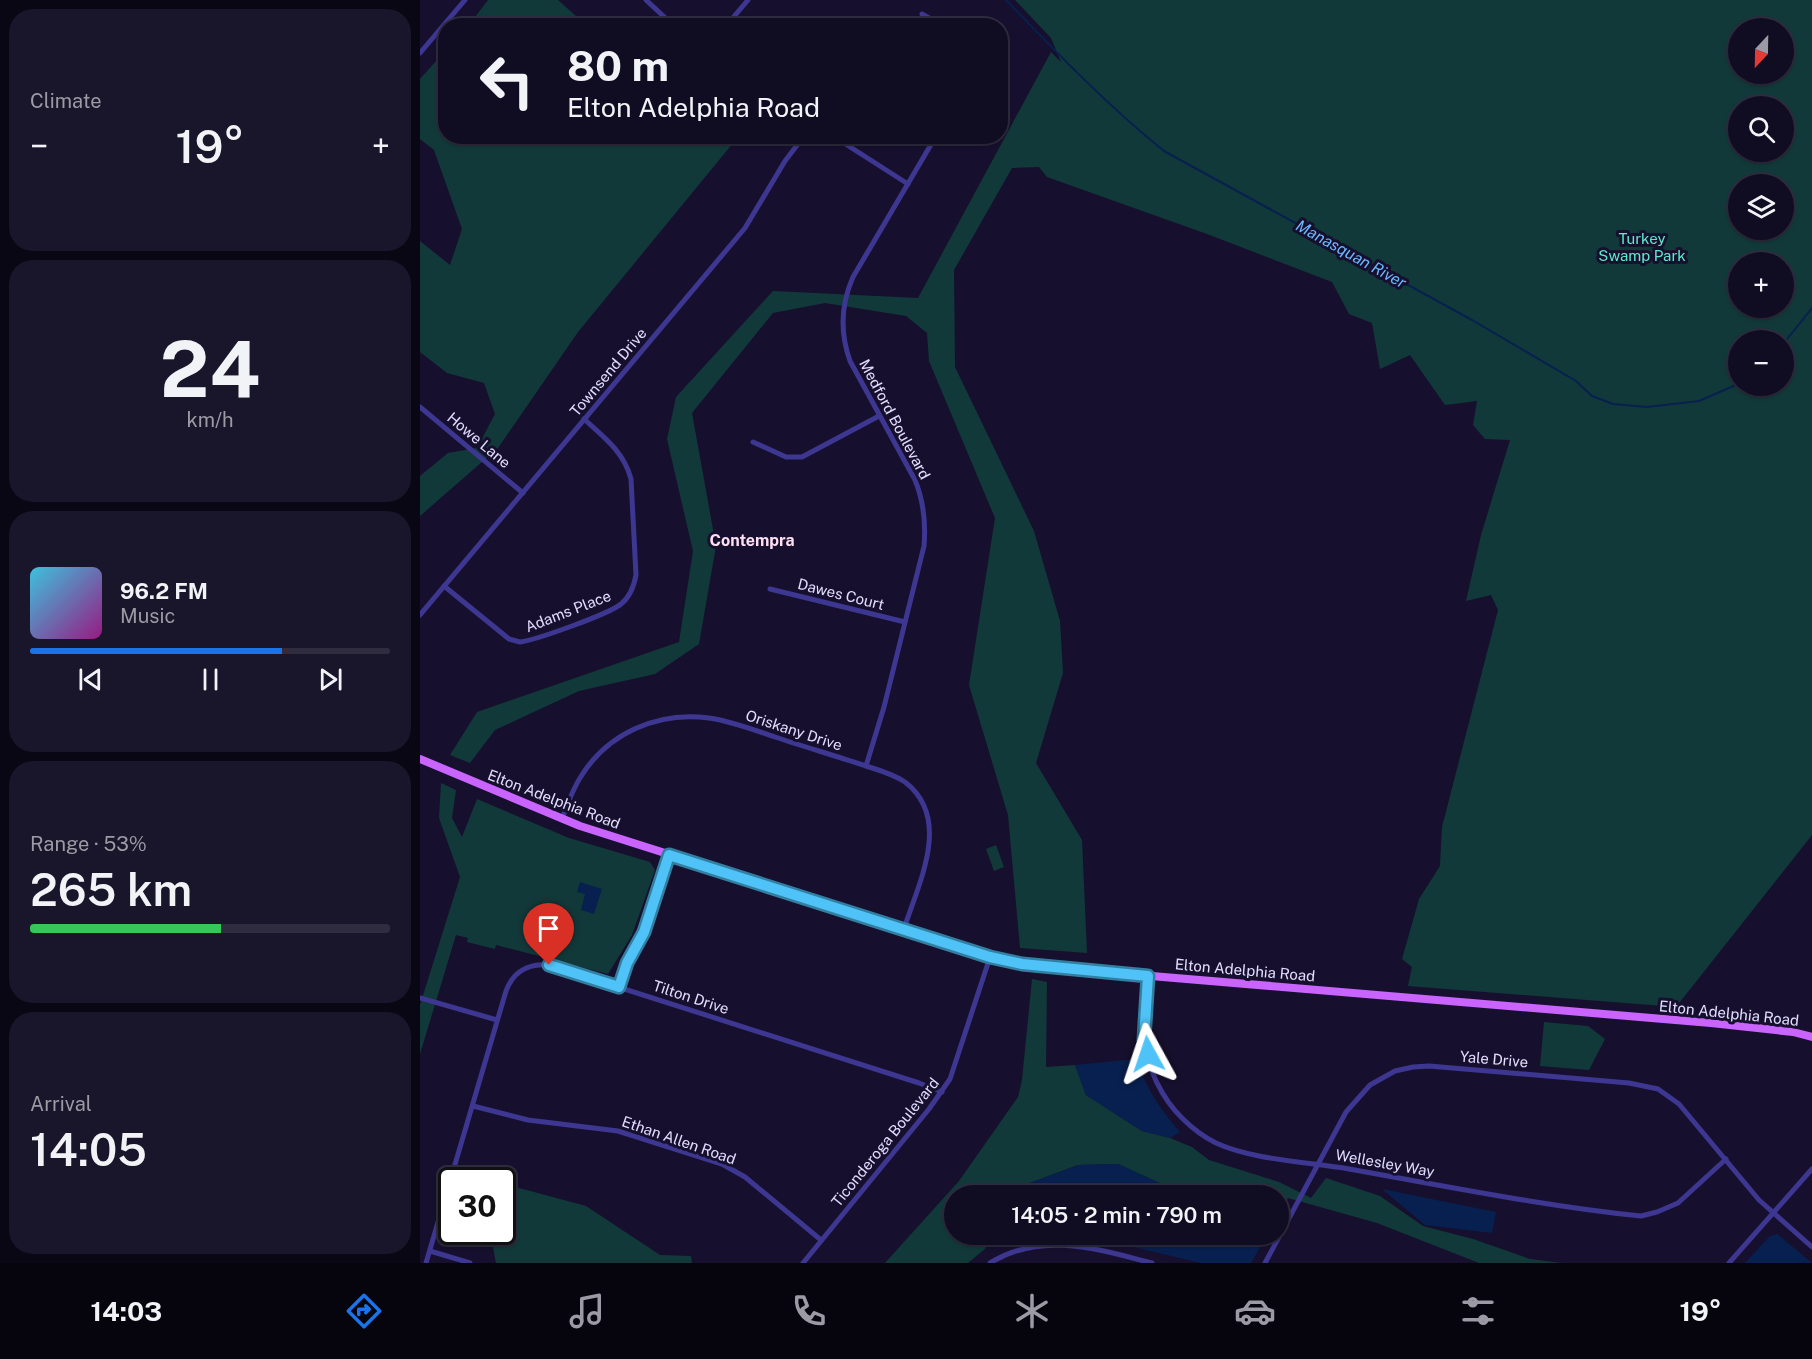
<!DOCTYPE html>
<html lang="en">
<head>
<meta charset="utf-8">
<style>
	body { margin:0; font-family:"Public Sans",sans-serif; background:#19152a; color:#f1f3f6; height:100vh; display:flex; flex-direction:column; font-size:22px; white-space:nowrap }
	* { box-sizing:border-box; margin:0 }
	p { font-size:20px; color:#9c9ba5 }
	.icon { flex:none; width:33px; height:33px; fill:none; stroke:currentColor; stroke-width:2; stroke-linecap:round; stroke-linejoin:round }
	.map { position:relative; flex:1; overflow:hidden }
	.details { display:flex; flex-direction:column; gap:9px; padding:9px; background:#090713; width:420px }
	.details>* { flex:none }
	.hud { position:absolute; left:18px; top:18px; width:570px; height:126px; border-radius:24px; box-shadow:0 2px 4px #0004,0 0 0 2px #302c40; background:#100c22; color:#f1f3f6; overflow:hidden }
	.needle { width:39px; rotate:202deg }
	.buttons { position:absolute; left:1308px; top:18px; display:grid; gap:12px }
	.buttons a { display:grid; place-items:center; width:66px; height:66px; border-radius:50%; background:#100c22; box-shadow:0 2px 4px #0004,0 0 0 2px #302c40; font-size:30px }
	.speed { position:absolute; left:18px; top:1167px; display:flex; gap:12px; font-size:30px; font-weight:700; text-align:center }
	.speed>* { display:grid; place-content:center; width:78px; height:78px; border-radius:50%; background:#100c22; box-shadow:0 2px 4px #0004,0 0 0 2px #302c40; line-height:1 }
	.speed .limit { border:3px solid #111; border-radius:9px; background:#fff; color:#111 }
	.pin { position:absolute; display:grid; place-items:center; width:51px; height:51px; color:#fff; margin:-62px -26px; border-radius:50% 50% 50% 0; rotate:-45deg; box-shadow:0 0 6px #0007 }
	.pin .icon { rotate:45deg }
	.me { position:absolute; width:66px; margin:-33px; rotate:355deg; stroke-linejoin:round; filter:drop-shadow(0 0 4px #0008) }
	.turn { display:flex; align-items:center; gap:21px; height:126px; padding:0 30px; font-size:27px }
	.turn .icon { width:78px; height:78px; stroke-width:2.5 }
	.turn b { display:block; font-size:42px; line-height:51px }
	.big { font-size:45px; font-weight:600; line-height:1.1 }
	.details .widget { flex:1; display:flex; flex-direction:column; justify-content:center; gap:9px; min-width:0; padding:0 21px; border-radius:24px; background:#19152a }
	.details .dial { align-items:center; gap:0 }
	.dial b { font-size:78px; line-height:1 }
	.song { display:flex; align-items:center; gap:18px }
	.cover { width:72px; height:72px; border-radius:9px; background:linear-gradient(135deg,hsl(190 70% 55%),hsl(310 70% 35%)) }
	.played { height:6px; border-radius:3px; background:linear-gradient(90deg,#1a73e8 70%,#302c40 70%) }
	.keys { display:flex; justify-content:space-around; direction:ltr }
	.heat { display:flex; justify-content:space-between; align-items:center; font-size:33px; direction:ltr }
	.charge { height:9px; border-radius:4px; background:linear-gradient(90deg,#34c759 53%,#302c40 0) }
	.trip { position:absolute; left:524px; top:1185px; width:345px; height:60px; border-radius:30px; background:#100c22; box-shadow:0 2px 4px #0004,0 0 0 2px #302c40; font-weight:600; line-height:60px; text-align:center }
	.tab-bar { display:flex; height:96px; justify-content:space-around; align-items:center; background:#06050e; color:#9c9ba5 }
	.tab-bar .icon { width:42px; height:42px }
	.tab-bar .selected { color:#1a73e8 }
	.tab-bar b { font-size:27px; color:#f1f3f6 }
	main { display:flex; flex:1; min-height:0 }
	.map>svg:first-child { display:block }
	.green { fill:#123939; fill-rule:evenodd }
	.water { fill:#072050 }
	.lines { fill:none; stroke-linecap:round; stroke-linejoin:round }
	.stream { stroke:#072050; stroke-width:2 }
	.street { stroke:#3d3791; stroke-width:5 }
	.primary { stroke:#c964ff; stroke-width:8 }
	.route-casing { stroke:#337fa1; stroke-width:15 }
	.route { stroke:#4fc3f7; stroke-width:10 }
	.labels { text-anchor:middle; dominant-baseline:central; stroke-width:6; stroke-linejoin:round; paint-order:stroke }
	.park-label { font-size:15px; fill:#5eeacb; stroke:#16102e }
	.street-label { font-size:15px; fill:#e2ddff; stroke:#16102e }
	.water-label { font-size:16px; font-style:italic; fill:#6bb7ff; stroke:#16102e }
	.neighbourhood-label { font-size:16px; font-weight:bold; fill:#ffdff3; stroke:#16102e }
</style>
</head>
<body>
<main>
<section class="details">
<div class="widget"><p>Climate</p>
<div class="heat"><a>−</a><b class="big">19°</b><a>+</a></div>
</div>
<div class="widget dial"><b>24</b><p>km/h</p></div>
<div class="widget">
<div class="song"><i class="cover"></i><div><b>96.2 FM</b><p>Music</p></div></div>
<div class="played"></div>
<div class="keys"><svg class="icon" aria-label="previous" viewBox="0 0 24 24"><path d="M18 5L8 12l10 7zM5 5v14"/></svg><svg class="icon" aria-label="pause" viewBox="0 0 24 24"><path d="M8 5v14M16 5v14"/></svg><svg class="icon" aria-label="next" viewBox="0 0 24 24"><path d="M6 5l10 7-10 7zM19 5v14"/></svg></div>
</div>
<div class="widget"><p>Range · 53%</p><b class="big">265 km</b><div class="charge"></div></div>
<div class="widget"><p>Arrival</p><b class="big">14:05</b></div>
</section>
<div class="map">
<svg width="1392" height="1263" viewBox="0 0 1392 1263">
	<rect width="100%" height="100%" fill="#16102e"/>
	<g class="green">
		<polygon points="68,0 138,0 166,25 49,25"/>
		<path d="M595 0H1392V835L1256 1007 988 986 992 967 982 959 999 899 1020 866 1022 827 1078 610 1071 595 1046 601 1061 535 1090 440 1065 439 1053 425 1057 401 1025 405 990 355 960 369 952 323 929 314 912 282 787 234 627 177 619 167 592 168 534 270 535 367 614 531 640 621 643 673 616 763 662 840 667 953 600 948 588 815 549 685 575 518 509 361 507 333 486 316 405 303 353 313 272 413 296 546 279 644 235 674 159 691 75 730 50 763 30 755 57 712 259 642 273 551 247 439 256 397 353 291 498 298 631 52 641 62 631 38ZM1318 28H1364V74H1318ZM1318 106H1364V152H1318ZM1318 184H1364V230H1318ZM1318 262H1364V308H1318ZM1318 340H1364V386H1318Z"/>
		<polygon points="25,51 26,136 318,137 158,332 78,448 0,516 0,476 28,453 57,448 75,414 64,383 27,373 0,352 0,241 30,265 42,229 14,150 0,139 0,79"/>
		<polygon points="21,783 36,790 32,818 42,837 57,799 149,838 230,862 235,870 212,935 188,974 76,945 75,949 47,942 48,938 36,935 0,1054 0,1005 40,877 19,818"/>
		<polygon points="576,845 584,867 574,871 566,849"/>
		<polygon points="612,979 627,982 626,1067 655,1065 666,1095 722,1131 750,1138 772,1147 789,1160 859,1182 891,1198 906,1178 960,1196 1003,1226 1053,1239 1110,1259 1142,1263 1059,1263 957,1223 868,1198 862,1210 858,1209 858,1196 821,1195 757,1191 698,1164 658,1165 599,1187 595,1195 534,1196 534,1234 559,1235 566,1248 548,1263 465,1263 539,1181 598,1097 602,1080"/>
		<polygon points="1124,1022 1168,1026 1185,1039 1169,1070 1120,1066"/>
		<polygon points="88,1185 166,1206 240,1255 271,1256 272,1263 76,1263 70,1232 82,1232 83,1196"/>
	</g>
	<g class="water">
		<polygon points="160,882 182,889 174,914 161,910 165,894 157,892"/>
		<path d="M716 1059C726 1088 740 1109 760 1132L750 1138 722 1131 666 1095 655 1065Z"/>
		<polygon points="698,1164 757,1191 821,1195 595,1195 599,1187 659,1165"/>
		<polygon points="962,1189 1076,1212 1072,1233 1005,1225"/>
		<polygon points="1357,1234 1392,1263 1325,1263 1350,1236"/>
		<polygon points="663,1235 847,1235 831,1263 781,1263"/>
	</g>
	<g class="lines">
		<g class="stream">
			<path d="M586 0C637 53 687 105 744 151L1052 320 1156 381 1172 396 1193 404 1227 407 1279 401 1318 384"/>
			<polyline points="1364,343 1392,308"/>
		</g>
		<g class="street">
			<polyline points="226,0 254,26"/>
			<polyline points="502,14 523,26"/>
			<polyline points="306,26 328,0"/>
			<polyline points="0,53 45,0"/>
			<polyline points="413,136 488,184"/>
			<polyline points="0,407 103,493"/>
			<polyline points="333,442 366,457 382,457 459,416"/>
			<path d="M24 586 89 639 100 642C116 640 189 614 201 604 210 597 214 586 216 575L211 479C204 452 184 437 164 419"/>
			<polyline points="350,589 485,622"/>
			<polyline points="0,615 325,228 365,161 384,136"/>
			<path d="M446 766 464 707 504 546C506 522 504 502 495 480L430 361C420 333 421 304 433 277L516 136"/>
			<path d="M142 819C147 805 152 791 160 778 187 733 238 711 289 718 311 721 334 730 355 737 385 747 416 756 446 766 459 770 473 774 485 782 533 819 498 884 484 929"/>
			<path d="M728 976C727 993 722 1023 724 1039 727 1068 742 1099 763 1119 773 1129 784 1137 796 1143 833 1160 888 1162 929 1169 1026 1186 1123 1206 1221 1216L1237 1212 1258 1203 1306 1159"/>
			<polyline points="199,987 207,963 224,932 249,855"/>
			<polyline points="0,998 77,1020"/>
			<polyline points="53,1106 108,1120 198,1131 302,1164 325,1177 401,1240"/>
			<polyline points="10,1251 50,1263"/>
			<path d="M6 1263 86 991C93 972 108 963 129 965L499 1083 522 1092"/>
			<polyline points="383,1263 509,1109 530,1079 570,957"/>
			<path d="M570 1263C622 1231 677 1249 732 1263"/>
			<polyline points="845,1263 926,1112 950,1085 975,1071 993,1067 1009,1066 1209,1083 1238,1089 1259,1104 1339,1200 1392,1247"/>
			<polyline points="1309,1263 1392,1169"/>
		</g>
		<polyline class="primary" points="0,759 160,826 588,962 636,968 1291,1023 1373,1032 1392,1037"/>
	</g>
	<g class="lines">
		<g class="route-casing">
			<polyline id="route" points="129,965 199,987 207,963 224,932 249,855 570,957 602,964 728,976 724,1039 728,1054"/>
		</g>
		<use href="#route" class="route"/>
	</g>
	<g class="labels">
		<g class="park-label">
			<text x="1222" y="238">Turkey<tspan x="1222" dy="17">Swamp Park</tspan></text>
		</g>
		<g class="street-label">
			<text transform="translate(188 372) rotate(-50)">Townsend Drive</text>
			<text transform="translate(475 419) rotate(62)">Medford Boulevard</text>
			<text transform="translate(59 440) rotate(40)">Howe Lane</text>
			<text transform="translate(421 594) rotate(14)">Dawes Court</text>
			<text transform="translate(148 611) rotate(-21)">Adams Place</text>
			<text transform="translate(374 730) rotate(18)">Oriskany Drive</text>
			<text transform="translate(134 799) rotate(21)">Elton Adelphia Road</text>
			<text transform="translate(825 970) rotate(5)">Elton Adelphia Road</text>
			<text transform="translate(271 997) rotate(18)">Tilton Drive</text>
			<text transform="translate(1309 1013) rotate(6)">Elton Adelphia Road</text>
			<text transform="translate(1074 1059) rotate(5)">Yale Drive</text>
			<text transform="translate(259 1140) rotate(19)">Ethan Allen Road</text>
			<text transform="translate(465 1142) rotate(-51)">Ticonderoga Boulevard</text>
			<text transform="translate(965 1163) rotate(10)">Wellesley Way</text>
		</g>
		<g class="water-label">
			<text transform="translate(931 254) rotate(29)">Manasquan River</text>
		</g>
		<g class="neighbourhood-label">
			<text x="332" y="540">Contempra</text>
		</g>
	</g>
</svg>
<div class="buttons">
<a><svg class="needle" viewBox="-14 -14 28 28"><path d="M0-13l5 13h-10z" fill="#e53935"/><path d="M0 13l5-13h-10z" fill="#9c9ba5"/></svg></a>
<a><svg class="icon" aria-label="search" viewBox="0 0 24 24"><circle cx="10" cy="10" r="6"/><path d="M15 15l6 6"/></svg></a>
<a><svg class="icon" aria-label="layers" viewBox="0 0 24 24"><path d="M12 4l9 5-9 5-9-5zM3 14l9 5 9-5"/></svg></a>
<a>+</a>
<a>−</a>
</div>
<div class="speed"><div class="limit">30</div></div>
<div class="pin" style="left:129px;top:965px;background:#d93025"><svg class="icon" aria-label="arrive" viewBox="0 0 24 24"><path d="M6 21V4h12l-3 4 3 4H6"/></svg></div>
<svg class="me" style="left:728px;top:1054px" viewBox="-20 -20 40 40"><path d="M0-17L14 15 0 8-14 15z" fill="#4fc3f7" stroke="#fff" stroke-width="4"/></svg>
<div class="trip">14:05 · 2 min · 790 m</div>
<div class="hud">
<div class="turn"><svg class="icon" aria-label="left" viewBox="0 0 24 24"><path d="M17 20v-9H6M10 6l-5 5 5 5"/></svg><div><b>80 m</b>Elton Adelphia Road</div></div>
</div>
</div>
</main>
<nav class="tab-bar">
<b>14:03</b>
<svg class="icon selected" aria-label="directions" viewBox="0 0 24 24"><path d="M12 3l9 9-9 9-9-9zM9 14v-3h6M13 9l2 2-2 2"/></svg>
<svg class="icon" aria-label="music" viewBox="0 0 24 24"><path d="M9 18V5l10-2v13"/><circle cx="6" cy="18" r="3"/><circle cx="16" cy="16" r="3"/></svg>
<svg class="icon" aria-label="phone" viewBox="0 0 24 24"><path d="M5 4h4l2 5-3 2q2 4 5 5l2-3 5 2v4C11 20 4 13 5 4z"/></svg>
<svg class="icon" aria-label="climate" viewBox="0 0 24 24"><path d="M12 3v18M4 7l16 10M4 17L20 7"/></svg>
<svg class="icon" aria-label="car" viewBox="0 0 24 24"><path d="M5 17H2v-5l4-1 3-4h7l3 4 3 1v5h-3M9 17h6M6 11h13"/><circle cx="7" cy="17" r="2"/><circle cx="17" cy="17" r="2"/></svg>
<svg class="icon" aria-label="filters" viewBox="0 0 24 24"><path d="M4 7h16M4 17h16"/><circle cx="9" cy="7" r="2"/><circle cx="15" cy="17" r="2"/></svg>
<b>19°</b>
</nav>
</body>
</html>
